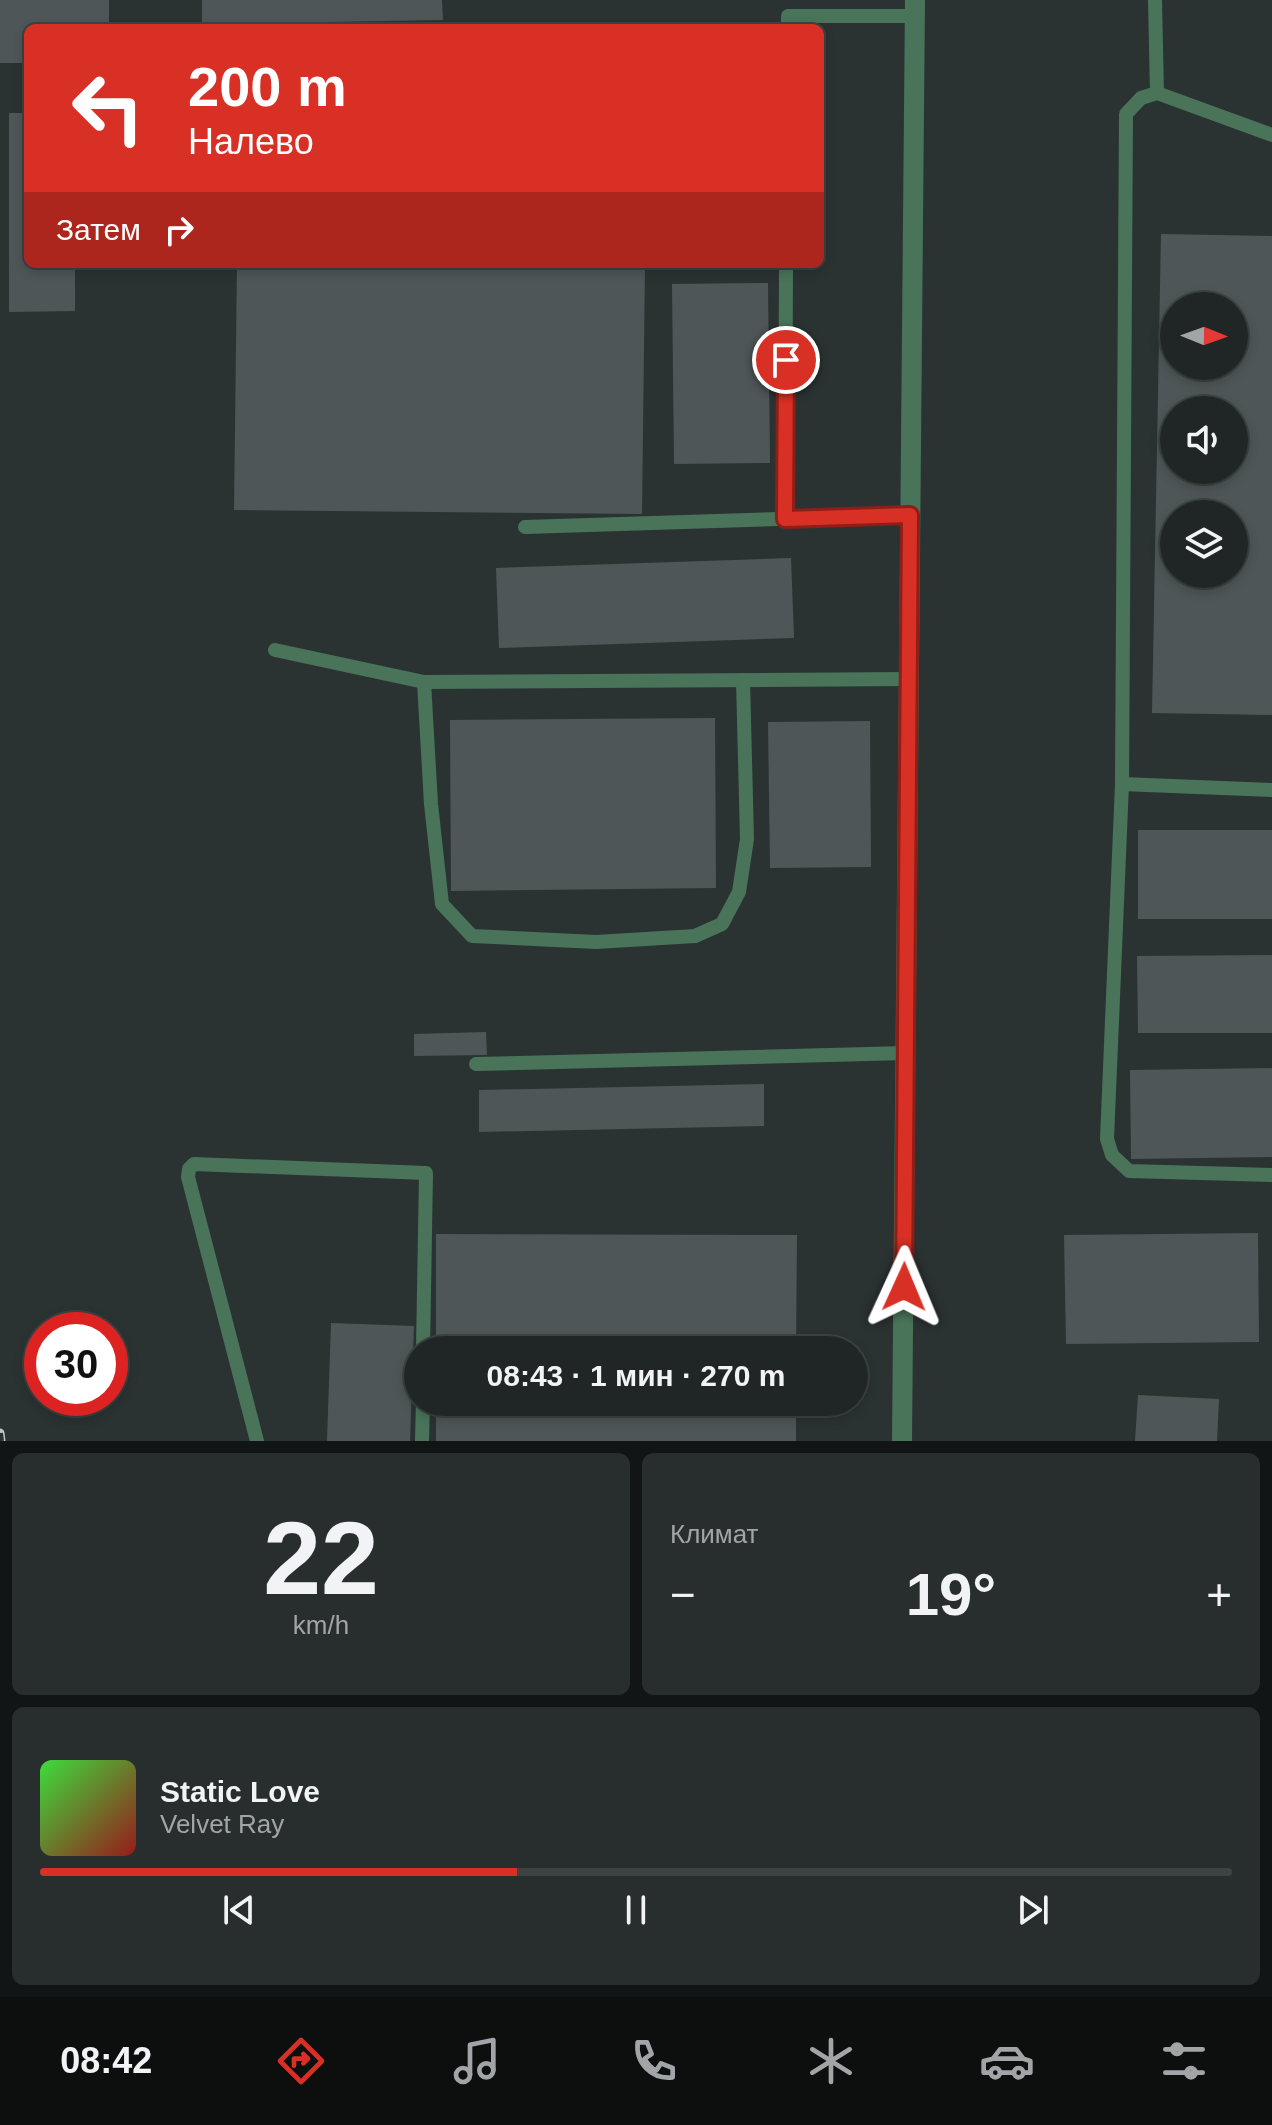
<!DOCTYPE html>
<html lang="ru">
<head>
<meta charset="utf-8">
<style>
	body { margin:0; font-family:Helvetica,sans-serif; background:#282e2e; color:#f1f3f6; height:100vh; display:flex; flex-direction:column; font-size:30px; white-space:nowrap }
	* { box-sizing:border-box; margin:0 }
	p { font-size:26px; color:#a2a5a7 }
	.icon { flex:none; width:44px; height:44px; fill:none; stroke:currentColor; stroke-width:2; stroke-linecap:round; stroke-linejoin:round }
	.map { position:relative; height:1441px; overflow:hidden }
	.sheet { display:flex; flex-direction:column; gap:12px; padding:12px; background:#121515; flex:1 }
	.sheet>* { flex:none }
	.top-card { position:absolute; left:24px; top:24px; width:800px; height:244px; border-radius:12px; box-shadow:0 4px 12px #0003,0 0 0 2px #3d4343; background:#d93025; color:#fff; overflow:hidden }
	.needle { width:52px; rotate:91deg }
	.buttons { position:absolute; left:1160px; top:292px; display:grid; gap:16px }
	.buttons a { display:grid; place-items:center; width:88px; height:88px; border-radius:50%; background:#202626; box-shadow:0 4px 12px #0003,0 0 0 2px #3d4343; font-size:40px }
	.speed { position:absolute; left:24px; top:1312px; display:flex; gap:16px; font-size:40px; font-weight:700; text-align:center }
	.speed>* { display:grid; place-content:center; width:104px; height:104px; border-radius:50%; background:#202626; box-shadow:0 4px 12px #0003,0 0 0 2px #3d4343; line-height:1 }
	.speed .limit { border:12px solid #d22; background:#fff; color:#111 }
	.pin { position:absolute; display:grid; place-items:center; width:68px; height:68px; color:#fff; margin:-34px; border:4px solid #fff; border-radius:50%; box-shadow:0 2px 8px #0007 }
	.me { position:absolute; width:88px; margin:-44px; rotate:1deg; stroke-linejoin:round; filter:drop-shadow(0 0 6px #0008) }
	.turn { display:flex; align-items:center; gap:28px; height:168px; padding:0 32px; font-size:36px }
	.turn .icon { width:104px; height:104px; stroke-width:2.5 }
	.turn b { display:block; font-size:56px; line-height:68px }
	.then { display:flex; align-items:center; height:76px; padding:0 32px; background:#0003; gap:16px; font-size:30px }
	.big { font-size:60px; font-weight:700; line-height:1.1 }
	.sheet .tile { flex:1; display:flex; flex-direction:column; justify-content:center; gap:12px; min-width:0; padding:0 28px; border-radius:12px; background:#282e2e }
	.sheet .dial { align-items:center; gap:0 }
	.dial b { font-size:104px; line-height:1 }
	.song { display:flex; align-items:center; gap:24px }
	.cover { width:96px; height:96px; border-radius:12px; background:linear-gradient(135deg,hsl(120 70% 55%),hsl(0 70% 35%)) }
	.played { height:8px; border-radius:4px; background:linear-gradient(90deg,#d93025 40%,#3d4343 40%) }
	.keys { display:flex; justify-content:space-around; direction:ltr }
	.heat { display:flex; justify-content:space-between; align-items:center; font-size:44px; direction:ltr }
	.sheet .tiles { flex:1; display:grid; gap:12px; grid-template-columns:1fr 1fr }
	.tile:last-child { grid-column:span 2 }
	.trip { position:absolute; left:404px; top:1336px; width:464px; height:80px; border-radius:40px; background:#202626; box-shadow:0 4px 12px #0003,0 0 0 2px #3d4343; font-weight:700; line-height:80px; text-align:center }
	.dock { display:flex; height:128px; justify-content:space-around; align-items:center; background:#0d0f0f; color:#a2a5a7 }
	.dock .icon { width:56px; height:56px }
	.dock .on { color:#d93025 }
	.dock b { font-size:36px; color:#f1f3f6 }
	.map>svg:first-child { display:block }
	.building { fill:#4e5658; fill-rule:evenodd }
	.lines { fill:none; stroke-linecap:round; stroke-linejoin:round }
	.service { stroke:#497459; stroke-width:14 }
	.minor { stroke:#497459; stroke-width:20 }
	.rail-casing { stroke:#bfc5c4; stroke-width:9 }
	.rail { stroke:#2b3332; stroke-width:6; stroke-dasharray:18; stroke-linecap:butt }
	.route-casing { stroke:#8d1f18; stroke-width:20 }
	.route { stroke:#d93025; stroke-width:14 }
</style>
</head>
<body>
<div class="map">
<svg width="1272" height="1441" viewBox="0 0 1272 1441">
	<rect width="100%" height="100%" fill="#2b3332"/>
	<g class="building">
		<polygon points="0,0 109,0 109,28 28,28 28,63 0,63"/>
		<polygon points="202,0 442,0 443,20 202,24"/>
		<polygon points="9,113 28,113 28,264 75,264 75,311 9,312"/>
		<path d="M1161 234 1272 236V715L1152 713ZM1174 306H1234V366H1174ZM1174 410H1234V470H1174ZM1174 514H1234V574H1174Z"/>
		<polygon points="237,264 645,264 642,514 234,510"/>
		<polygon points="768,283 770,463 674,464 672,284"/>
		<polygon points="791,558 794,638 499,648 496,568"/>
		<polygon points="715,718 716,888 451,891 450,720"/>
		<polygon points="870,721 871,867 770,868 768,722"/>
		<rect x="1138" y="830" width="134" height="89"/>
		<polygon points="1272,955 1272,1033 1138,1033 1137,956"/>
		<polygon points="486,1032 487,1055 414,1056 414,1034"/>
		<polygon points="1272,1068 1272,1157 1131,1159 1130,1070"/>
		<polygon points="764,1084 764,1126 479,1132 479,1090"/>
		<polygon points="1258,1233 1259,1342 1066,1344 1064,1235"/>
		<polygon points="436,1234 797,1235 796,1350 436,1350"/>
		<polygon points="331,1323 414,1326 410,1441 327,1441"/>
		<polygon points="1138,1395 1219,1399 1217,1441 1135,1441"/>
		<rect x="436" y="1402" width="360" height="39"/>
	</g>
	<g class="lines">
		<g class="service">
			<polyline points="1155,0 1157,93"/>
			<polyline points="788,28 788,16 915,16"/>
			<polyline points="1272,135 1157,93 1141,98 1126,114 1122,784 1107,1139 1112,1155 1129,1171 1272,1175"/>
			<polyline points="785,519 786,264"/>
			<polyline points="525,527 910,515"/>
			<polyline points="275,650 424,682 909,679"/>
			<polyline points="424,682 431,804 442,904 472,936 596,942 695,936 722,924 739,892 747,839 743,680"/>
			<polyline points="1122,784 1272,790"/>
			<polyline points="476,1064 906,1053"/>
			<polyline points="257,1441 188,1177 189,1169 194,1164 426,1173 423,1350"/>
			<polyline points="422,1441 423,1402"/>
		</g>
		<polyline class="minor" points="902,1441 915,0"/>
		<g class="rail-casing">
			<polyline id="rail" points="0,1433 1,1441"/>
		</g>
		<use href="#rail" class="rail"/>
	</g>
	<g class="lines">
		<g class="route-casing">
			<polyline id="route" points="786,360 785,519 910,515 904,1287"/>
		</g>
		<use href="#route" class="route"/>
	</g>
</svg>
<div class="buttons">
<a><svg class="needle" viewBox="-14 -14 28 28"><path d="M0-13l5 13h-10z" fill="#e53935"/><path d="M0 13l5-13h-10z" fill="#a2a5a7"/></svg></a>
<a><svg class="icon" aria-label="sound" viewBox="0 0 24 24"><path d="M4 9h4l5-4v14l-5-4H4zM17 9q2 3 0 6"/></svg></a>
<a><svg class="icon" aria-label="layers" viewBox="0 0 24 24"><path d="M12 4l9 5-9 5-9-5zM3 14l9 5 9-5"/></svg></a>
</div>
<div class="speed"><div class="limit">30</div></div>
<div class="pin" style="left:786px;top:360px;background:#d93025"><svg class="icon" aria-label="arrive" viewBox="0 0 24 24"><path d="M6 21V4h12l-3 4 3 4H6"/></svg></div>
<svg class="me" style="left:904px;top:1287px" viewBox="-20 -20 40 40"><path d="M0-17L14 15 0 8-14 15z" fill="#d93025" stroke="#fff" stroke-width="4"/></svg>
<div class="trip">08:43 · 1 мин · 270 m</div>
<div class="top-card">
<div class="turn"><svg class="icon" aria-label="left" viewBox="0 0 24 24"><path d="M17 20v-9H6M10 6l-5 5 5 5"/></svg><div><b>200 m</b>Налево</div></div>
<div class="then">Затем<svg class="icon" aria-label="right" viewBox="0 0 24 24"><path d="M7 20v-9h11M14 6l5 5-5 5"/></svg></div>
</div>
</div>
<section class="sheet">
<div class="tiles">
<div class="tile dial"><b>22</b><p>km/h</p></div>
<div class="tile"><p>Климат</p>
<div class="heat"><a>−</a><b class="big">19°</b><a>+</a></div>
</div>
<div class="tile">
<div class="song"><i class="cover"></i><div><b>Static Love</b><p>Velvet Ray</p></div></div>
<div class="played"></div>
<div class="keys"><svg class="icon" aria-label="previous" viewBox="0 0 24 24"><path d="M18 5L8 12l10 7zM5 5v14"/></svg><svg class="icon" aria-label="pause" viewBox="0 0 24 24"><path d="M8 5v14M16 5v14"/></svg><svg class="icon" aria-label="next" viewBox="0 0 24 24"><path d="M6 5l10 7-10 7zM19 5v14"/></svg></div>
</div>
</div>
</section>
<nav class="dock">
<b>08:42</b>
<svg class="icon on" aria-label="directions" viewBox="0 0 24 24"><path d="M12 3l9 9-9 9-9-9zM9 14v-3h6M13 9l2 2-2 2"/></svg>
<svg class="icon" aria-label="music" viewBox="0 0 24 24"><path d="M9 18V5l10-2v13"/><circle cx="6" cy="18" r="3"/><circle cx="16" cy="16" r="3"/></svg>
<svg class="icon" aria-label="phone" viewBox="0 0 24 24"><path d="M5 4h4l2 5-3 2q2 4 5 5l2-3 5 2v4C11 20 4 13 5 4z"/></svg>
<svg class="icon" aria-label="climate" viewBox="0 0 24 24"><path d="M12 3v18M4 7l16 10M4 17L20 7"/></svg>
<svg class="icon" aria-label="car" viewBox="0 0 24 24"><path d="M5 17H2v-5l4-1 3-4h7l3 4 3 1v5h-3M9 17h6M6 11h13"/><circle cx="7" cy="17" r="2"/><circle cx="17" cy="17" r="2"/></svg>
<svg class="icon" aria-label="filters" viewBox="0 0 24 24"><path d="M4 7h16M4 17h16"/><circle cx="9" cy="7" r="2"/><circle cx="15" cy="17" r="2"/></svg>
</nav>
</body>
</html>
